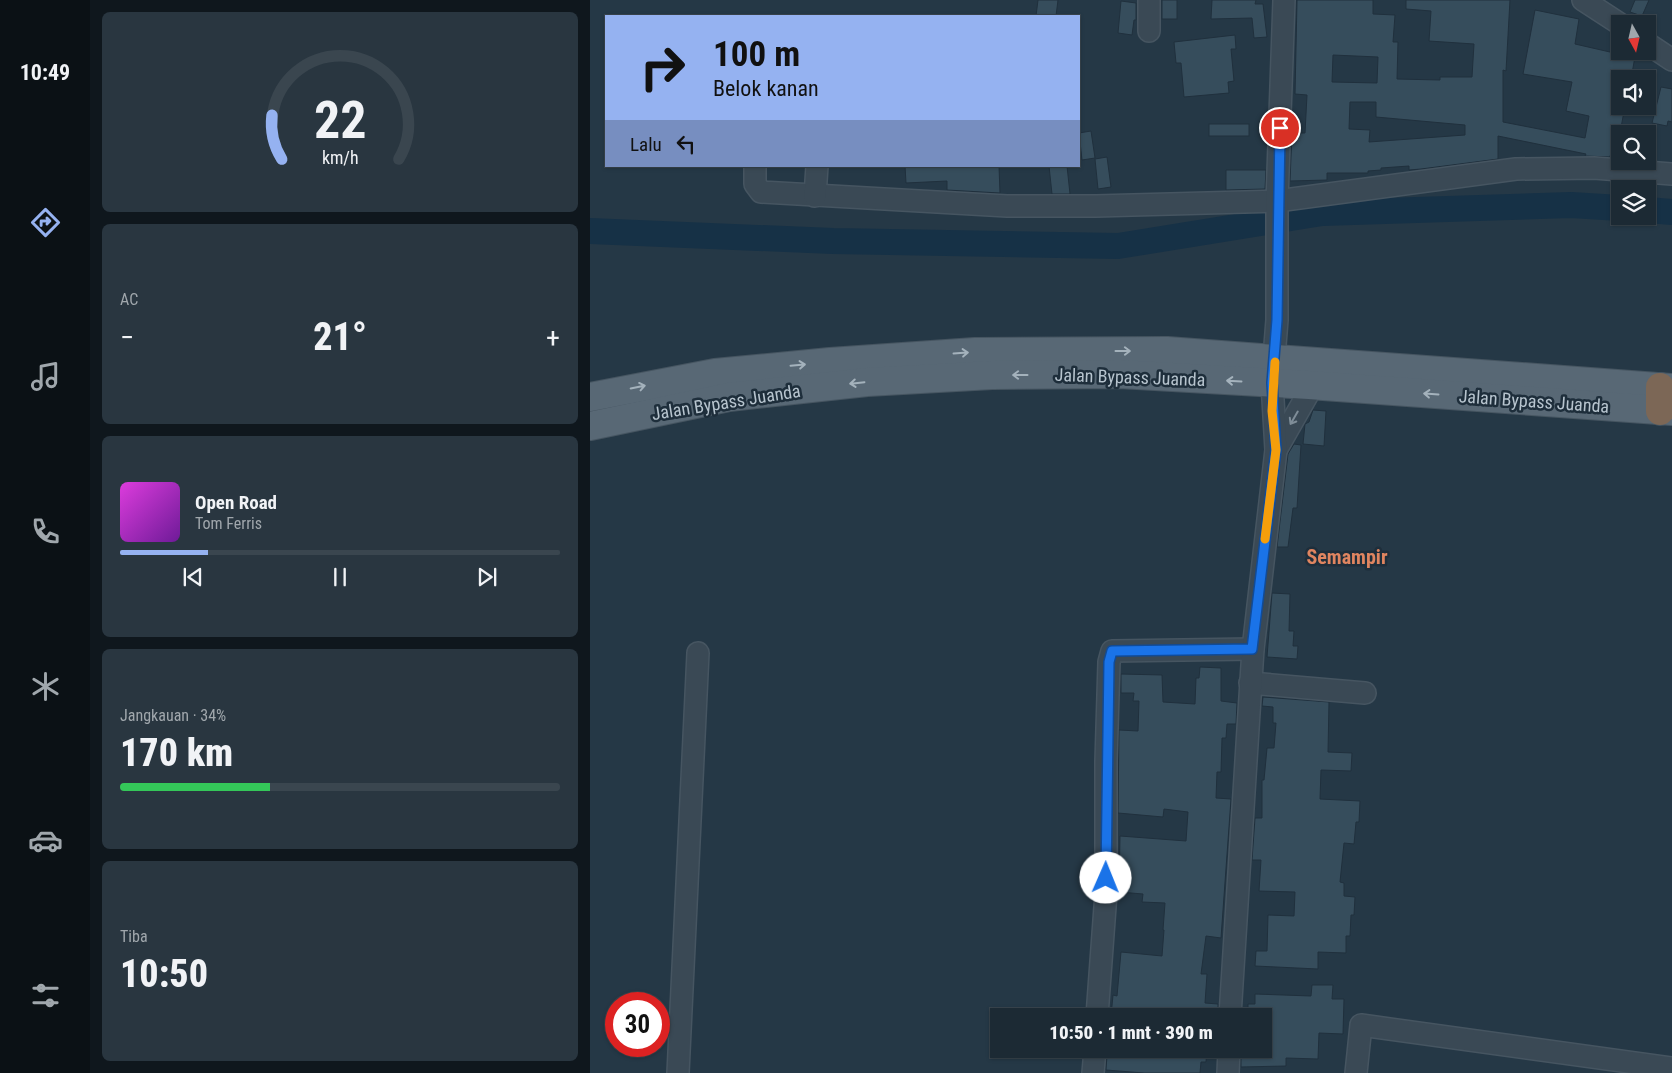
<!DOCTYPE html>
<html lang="id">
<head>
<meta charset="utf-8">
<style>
	body { margin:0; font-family:"Roboto Condensed",sans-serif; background:#293640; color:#f1f3f6; height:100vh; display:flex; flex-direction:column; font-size:19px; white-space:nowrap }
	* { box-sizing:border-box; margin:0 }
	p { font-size:16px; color:#a0a7ac }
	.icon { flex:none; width:28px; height:28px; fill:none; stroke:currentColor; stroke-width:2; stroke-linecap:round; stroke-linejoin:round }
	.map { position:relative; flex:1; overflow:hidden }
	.details { display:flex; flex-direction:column; gap:12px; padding:12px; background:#0f171d; width:500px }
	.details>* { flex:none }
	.top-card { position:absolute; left:15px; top:15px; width:475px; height:152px; border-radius:0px; box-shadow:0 1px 4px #0004,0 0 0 1px #3a464f; background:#95b2f1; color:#111; overflow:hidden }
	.needle { width:32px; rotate:172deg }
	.controls { position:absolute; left:1021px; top:15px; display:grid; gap:10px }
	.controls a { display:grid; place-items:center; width:45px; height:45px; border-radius:0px; background:#1c2a34; box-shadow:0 1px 4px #0004,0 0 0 1px #3a464f; font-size:25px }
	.speed { position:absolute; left:15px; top:992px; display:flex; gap:10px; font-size:25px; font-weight:700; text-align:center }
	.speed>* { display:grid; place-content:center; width:65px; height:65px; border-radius:50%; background:#1c2a34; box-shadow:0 1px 4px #0004,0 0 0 1px #3a464f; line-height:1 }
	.speed .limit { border:8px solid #d22; background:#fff; color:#111 }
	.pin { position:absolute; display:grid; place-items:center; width:42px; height:42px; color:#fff; margin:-21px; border:2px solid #fff; border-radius:50%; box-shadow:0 1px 5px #0007 }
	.me { position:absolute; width:55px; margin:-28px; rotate:1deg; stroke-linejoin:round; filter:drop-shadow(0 0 4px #0008) }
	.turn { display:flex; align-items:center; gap:18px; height:105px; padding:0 25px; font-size:22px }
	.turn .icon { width:65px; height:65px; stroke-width:2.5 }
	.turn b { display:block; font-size:35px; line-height:42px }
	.then { display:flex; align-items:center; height:48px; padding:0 25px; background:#0003; gap:10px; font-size:19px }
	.big { font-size:38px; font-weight:800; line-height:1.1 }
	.details .tile { flex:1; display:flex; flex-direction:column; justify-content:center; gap:8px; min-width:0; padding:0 18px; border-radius:8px; background:#293640 }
	.details .dial { align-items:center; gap:0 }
	.dial svg { height:130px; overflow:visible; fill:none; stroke:#3a464f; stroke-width:7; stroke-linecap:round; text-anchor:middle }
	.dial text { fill:#f1f3f6; stroke:none }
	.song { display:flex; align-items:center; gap:15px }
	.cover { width:60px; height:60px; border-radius:8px; background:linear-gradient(135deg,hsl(300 70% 55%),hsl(280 70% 35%)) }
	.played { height:5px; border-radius:2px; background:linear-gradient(90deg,#95b2f1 20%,#3a464f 20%) }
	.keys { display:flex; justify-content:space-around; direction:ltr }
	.heat { display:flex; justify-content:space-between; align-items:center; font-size:28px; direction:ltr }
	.charge { height:8px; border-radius:4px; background:linear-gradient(90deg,#34c759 34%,#3a464f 0) }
	.trip { position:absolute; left:400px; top:1008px; width:282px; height:50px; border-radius:0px; background:#1c2a34; box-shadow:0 1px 4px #0004,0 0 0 1px #3a464f; font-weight:800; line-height:50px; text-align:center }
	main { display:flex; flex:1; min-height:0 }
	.tabs { display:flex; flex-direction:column; width:90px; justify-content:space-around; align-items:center; background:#0b1115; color:#a0a7ac }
	.tabs .icon { width:35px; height:35px }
	.tabs .selected { color:#95b2f1 }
	.tabs b { font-size:22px; color:#f1f3f6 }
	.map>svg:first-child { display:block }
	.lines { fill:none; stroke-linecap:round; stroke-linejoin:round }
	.river { stroke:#163146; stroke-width:26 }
	.building { fill:#364d5c; stroke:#20303d; fill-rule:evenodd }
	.minor-casing { stroke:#465561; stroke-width:24 }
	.major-casing { stroke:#465561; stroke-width:30 }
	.highway-casing { stroke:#445460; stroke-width:30 }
	.minor { stroke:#3a4955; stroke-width:21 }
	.major { stroke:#586875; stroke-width:28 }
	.highway { stroke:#7c6756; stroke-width:28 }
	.oneway { stroke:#a4b2bc }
	.oneway2 { stroke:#7f8d98 }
	.route-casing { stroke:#114b97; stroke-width:12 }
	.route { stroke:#1a73e8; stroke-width:9 }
	.slow { stroke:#f59e0b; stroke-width:9 }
	.labels { text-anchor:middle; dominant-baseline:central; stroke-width:5; stroke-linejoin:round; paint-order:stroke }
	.street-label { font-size:18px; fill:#b7c4ce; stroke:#1e2e3b }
	.quarter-label { font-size:20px; font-weight:bold; fill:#e08560; stroke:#1e2e3b }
</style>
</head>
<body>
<main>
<nav class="tabs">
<b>10:49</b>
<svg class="icon selected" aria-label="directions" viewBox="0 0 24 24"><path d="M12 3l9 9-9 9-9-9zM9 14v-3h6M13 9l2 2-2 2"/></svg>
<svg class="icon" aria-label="music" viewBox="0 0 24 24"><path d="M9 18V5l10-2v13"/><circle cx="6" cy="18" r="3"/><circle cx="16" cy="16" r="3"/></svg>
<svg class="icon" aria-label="phone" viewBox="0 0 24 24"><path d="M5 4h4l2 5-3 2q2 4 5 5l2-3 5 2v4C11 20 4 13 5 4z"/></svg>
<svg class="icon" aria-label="climate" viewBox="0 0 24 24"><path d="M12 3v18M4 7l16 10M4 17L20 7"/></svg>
<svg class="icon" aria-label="car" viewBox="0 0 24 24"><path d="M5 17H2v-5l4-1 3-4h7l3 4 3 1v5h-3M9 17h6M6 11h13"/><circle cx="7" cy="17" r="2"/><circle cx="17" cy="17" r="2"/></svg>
<svg class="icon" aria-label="filters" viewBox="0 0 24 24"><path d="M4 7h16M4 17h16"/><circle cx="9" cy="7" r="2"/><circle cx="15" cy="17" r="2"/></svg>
</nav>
<section class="details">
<div class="tile dial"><svg viewBox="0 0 100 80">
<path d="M14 69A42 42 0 1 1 86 69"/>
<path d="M14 69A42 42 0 0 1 8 42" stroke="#95b2f1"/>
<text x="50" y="56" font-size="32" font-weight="700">22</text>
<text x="50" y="72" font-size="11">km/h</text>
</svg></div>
<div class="tile"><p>AC</p>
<div class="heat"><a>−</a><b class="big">21°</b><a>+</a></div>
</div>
<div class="tile">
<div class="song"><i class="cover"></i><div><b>Open Road</b><p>Tom Ferris</p></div></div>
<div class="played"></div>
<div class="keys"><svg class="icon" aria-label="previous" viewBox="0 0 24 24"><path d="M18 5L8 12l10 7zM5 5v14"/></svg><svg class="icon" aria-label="pause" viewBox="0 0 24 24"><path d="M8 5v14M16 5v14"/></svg><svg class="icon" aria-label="next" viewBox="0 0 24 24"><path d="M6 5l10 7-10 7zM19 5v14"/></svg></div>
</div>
<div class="tile"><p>Jangkauan · 34%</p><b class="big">170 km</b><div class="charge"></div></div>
<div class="tile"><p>Tiba</p><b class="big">10:50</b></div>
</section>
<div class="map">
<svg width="1082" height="1073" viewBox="0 0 1082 1073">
	<rect width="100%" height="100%" fill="#253846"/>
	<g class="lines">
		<g class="river">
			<polyline points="1058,210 1082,212"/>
			<polyline points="0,231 243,241 528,246 732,213 981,205 1030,208"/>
		</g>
	</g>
	<g class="building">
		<polygon points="448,0 468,0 466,16 446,16"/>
		<rect x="572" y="0" width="15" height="19"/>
		<polygon points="622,0 666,0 665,4 673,4 677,37 664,38 662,18 621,19"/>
		<path d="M707 0H783V14L805 15 803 42H808L807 79 850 80V77H882L884 44 839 41 841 11 816 9V0H920L916 71 913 70V122L995 138 999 116 976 111 982 82 933 74 945 10 989 19 985 44 1033 55 1034 51H1046L1041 79H1030V106H1035L1030 133V154L1021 152 1020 157 995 156 996 154 908 136V159L831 169 819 170V166L791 168V170L778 171V173H737V180L700 181 702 133H715L717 95 705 94ZM743 55 788 57 787 83 742 82ZM760 102H786V117L875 125V135L779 142 780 130 759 129Z"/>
		<polygon points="1045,0 1059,0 1052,16 1040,12"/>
		<polygon points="531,1 546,3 546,20 544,20 542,35 528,33"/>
		<polygon points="645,35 646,49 641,49 644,81 638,82 639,93 594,97 591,63 586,63 584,42"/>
		<polygon points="1071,87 1082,89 1082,122 1078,121 1077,126 1062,123"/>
		<rect x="619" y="124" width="40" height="12"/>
		<polygon points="501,131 505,158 492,160 489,133"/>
		<polygon points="517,157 521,187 508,189 505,159"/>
		<polygon points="315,166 409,166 410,193 357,190 357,181 316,183"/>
		<polygon points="459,166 477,166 480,194 462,194"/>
		<polygon points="636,170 676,170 675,189 636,190"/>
		<polygon points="723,410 736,411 734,446 713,444 715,424 719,422"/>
		<polygon points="704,444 711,445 707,508 703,508 698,547 687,547 698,454"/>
		<polygon points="682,593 700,594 699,631 704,631 703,646 708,646 707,659 677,657"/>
		<polygon points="610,667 631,668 631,701 647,703 646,724 637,724 636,738 632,738 631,772 627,772 626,798 641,799 631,938 616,936 611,974 617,974 615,1003 628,1004 628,1016 521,1016 523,995 527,996 531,952 572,956 574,930 573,930 575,903 552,902 553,894 529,892 530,836 596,841 598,812 574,809 573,817 528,813 529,730 548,731 549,701 543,701 544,693 531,693 531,674 572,675 573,702 605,704 606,678 609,678"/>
		<polygon points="673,697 739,702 738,752 762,753 761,771 731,770 730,799 770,801 769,822 766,822 764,844 754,843 750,882 754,883 754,896 765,897 764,915 761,915 760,936 756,936 756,953 728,952 728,969 665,966 666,951 677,951 678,915 704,916 705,892 669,891 671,860 662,860 665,818 672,818 672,780 674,780 677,748 684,748 686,723 683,723 683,707 672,706"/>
		<polygon points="722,985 743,985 742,999 754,999 753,1034 729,1033 728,1059 696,1058 696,1066 651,1067 651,1049 674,1049 674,1016 658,1016 658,1004 665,1004 665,994 721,996"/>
		<polygon points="535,1049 617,1049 616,1062 611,1062 610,1073 554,1073 516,1070 517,1055 534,1056"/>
	</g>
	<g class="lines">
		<g class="minor-casing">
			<g id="minor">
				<polyline points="559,0 559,31"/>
				<polyline points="993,0 1030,24"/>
				<polyline points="1058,44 1082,60"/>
				<polyline points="165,166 165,184 171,192 417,206 506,206 687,201 926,169 1004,168 1082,174"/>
				<polyline points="225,196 227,166"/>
				<polyline points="686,450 723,385"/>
				<polyline points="660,683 775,693"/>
				<polyline points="507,1016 516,893 516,761 519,662 522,651 663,649"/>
				<polyline points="640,1016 663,649 686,450 682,383 687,320 687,201 694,0"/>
				<polyline points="88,1073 108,653"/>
				<polyline points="503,1073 505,1049"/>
				<polyline points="638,1073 639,1049"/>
				<polyline points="766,1073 771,1025 1082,1068"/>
			</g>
		</g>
		<g class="major-casing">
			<g id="major">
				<polyline points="0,397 125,373 240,362 385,352 577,351 1082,388"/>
				<polyline points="0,426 139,397 277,382 402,375 530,374 719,385 1082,411"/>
			</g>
		</g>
		<g class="highway-casing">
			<polyline id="highway" points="1070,387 1070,411"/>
		</g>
		<use href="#minor" class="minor"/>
		<use href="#major" class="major"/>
		<use href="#highway" class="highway"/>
	</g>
	<defs><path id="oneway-shaft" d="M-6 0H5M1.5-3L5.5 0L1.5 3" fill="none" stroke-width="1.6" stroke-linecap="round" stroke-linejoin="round" transform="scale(1.25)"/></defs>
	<g class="oneway">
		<use href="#oneway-shaft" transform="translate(533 351)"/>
		<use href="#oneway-shaft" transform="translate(371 353) rotate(-4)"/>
		<use href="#oneway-shaft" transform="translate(208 365) rotate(-5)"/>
		<use href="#oneway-shaft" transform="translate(430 375) rotate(180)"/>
		<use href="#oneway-shaft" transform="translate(644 381) rotate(-177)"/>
		<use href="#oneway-shaft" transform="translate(267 383) rotate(174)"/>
		<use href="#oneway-shaft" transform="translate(48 387) rotate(-11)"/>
		<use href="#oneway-shaft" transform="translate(841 394) rotate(-176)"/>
	</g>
	<use class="oneway2" href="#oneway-shaft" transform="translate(704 418) rotate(120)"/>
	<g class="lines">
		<g class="route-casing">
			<polyline id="route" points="516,878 519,662 522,651 662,649 686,450 682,383 687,320 690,128"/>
		</g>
		<use href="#route" class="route"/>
		<polyline class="slow" points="675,539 686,450 682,411 685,362"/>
	</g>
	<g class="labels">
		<g class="street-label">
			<text transform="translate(540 377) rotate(2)">Jalan Bypass Juanda</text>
			<text transform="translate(944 401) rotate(4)">Jalan Bypass Juanda</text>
			<text transform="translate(136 402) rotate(-9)">Jalan Bypass Juanda</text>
		</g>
		<g class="quarter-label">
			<text x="757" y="557">Semampir</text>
		</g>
	</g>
</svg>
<div class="controls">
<a><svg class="needle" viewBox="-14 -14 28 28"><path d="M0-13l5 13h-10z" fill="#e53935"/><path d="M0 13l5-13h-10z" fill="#a0a7ac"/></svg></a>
<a><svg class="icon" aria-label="sound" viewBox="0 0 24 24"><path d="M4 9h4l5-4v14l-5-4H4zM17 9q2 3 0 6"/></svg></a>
<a><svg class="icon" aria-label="search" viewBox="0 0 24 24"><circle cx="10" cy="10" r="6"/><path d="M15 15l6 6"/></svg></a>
<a><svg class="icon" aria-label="layers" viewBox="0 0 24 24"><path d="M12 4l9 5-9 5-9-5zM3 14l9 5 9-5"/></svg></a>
</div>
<div class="speed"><div class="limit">30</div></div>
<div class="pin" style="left:690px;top:128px;background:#d93025"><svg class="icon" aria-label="arrive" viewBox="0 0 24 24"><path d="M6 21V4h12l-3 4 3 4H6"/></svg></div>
<svg class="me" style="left:516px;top:878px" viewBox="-20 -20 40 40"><circle r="19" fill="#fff"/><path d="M0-13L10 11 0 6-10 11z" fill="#1a73e8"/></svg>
<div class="trip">10:50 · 1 mnt · 390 m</div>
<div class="top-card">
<div class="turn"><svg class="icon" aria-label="right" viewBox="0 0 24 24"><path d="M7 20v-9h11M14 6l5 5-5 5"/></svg><div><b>100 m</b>Belok kanan</div></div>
<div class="then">Lalu<svg class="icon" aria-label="left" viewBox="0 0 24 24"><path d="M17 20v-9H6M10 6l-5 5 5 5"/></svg></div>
</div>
</div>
</main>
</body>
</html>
